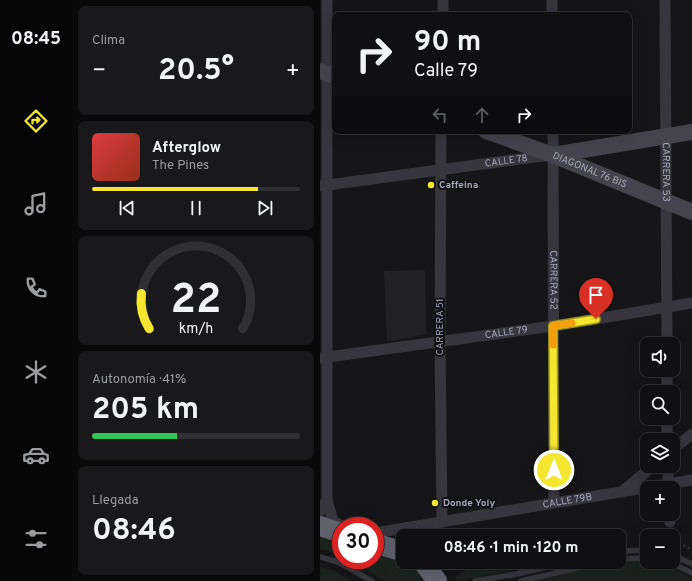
<!DOCTYPE html>
<html lang="es">
<head>
<meta charset="utf-8">
<style>
	body { margin:0; font-family:Overpass,sans-serif; background:#19191b; color:#f1f3f6; height:100vh; display:flex; flex-direction:column; font-size:15px; white-space:nowrap }
	* { box-sizing:border-box; margin:0 }
	p { font-size:13px; color:#9c9d9f }
	.icon { flex:none; width:22px; height:22px; fill:none; stroke:currentColor; stroke-width:2; stroke-linecap:round; stroke-linejoin:round }
	.map { position:relative; flex:1; overflow:hidden }
	.sheet { display:flex; flex-direction:column; gap:6px; padding:6px; background:#09090a; width:248px }
	.sheet>* { flex:none }
	.guide { position:absolute; left:12px; top:12px; width:300px; height:122px; border-radius:8px; box-shadow:0 4px 16px #0002,0 0 0 1px #303032; background:#101012; color:#f1f3f6; overflow:hidden }
	.buttons { position:absolute; left:320px; top:337px; display:grid; gap:8px }
	.buttons a { display:grid; place-items:center; width:40px; height:40px; border-radius:8px; background:#101012; box-shadow:0 4px 16px #0002,0 0 0 1px #303032; font-size:20px }
	.speed { position:absolute; left:12px; top:517px; display:flex; gap:8px; font-size:20px; font-weight:700; text-align:center }
	.speed>* { display:grid; place-content:center; width:52px; height:52px; border-radius:50%; background:#101012; box-shadow:0 4px 16px #0002,0 0 0 1px #303032; line-height:1 }
	.speed .limit { border:6px solid #d22; background:#fff; color:#111 }
	.pin { position:absolute; display:grid; place-items:center; width:34px; height:34px; color:#fff; margin:-41px -17px; border-radius:50% 50% 50% 0; rotate:-45deg; box-shadow:0 0 4px #0007 }
	.pin .icon { rotate:45deg }
	.me { position:absolute; width:44px; margin:-22px; rotate:0deg; stroke-linejoin:round; filter:drop-shadow(0 0 3px #0008) }
	.turn { display:flex; align-items:center; gap:14px; height:84px; padding:0 16px; font-size:18px }
	.turn .icon { width:52px; height:52px; stroke-width:2.5 }
	.turn b { display:block; font-size:28px; line-height:34px }
	.lanes { display:flex; align-items:center; height:38px; padding:0 16px; background:#0003; justify-content:center; gap:20px; direction:ltr }
	.lanes .off { opacity:.35 }
	.big { font-size:30px; font-weight:700; line-height:1.1 }
	.sheet .card { flex:1; display:flex; flex-direction:column; justify-content:center; gap:6px; min-width:0; padding:0 14px; border-radius:8px; background:#19191b }
	.sheet .dial { align-items:center; gap:0 }
	.dial svg { height:104px; overflow:visible; fill:none; stroke:#303032; stroke-width:7; stroke-linecap:round; text-anchor:middle }
	.dial text { fill:#f1f3f6; stroke:none }
	.song { display:flex; align-items:center; gap:12px }
	.cover { width:48px; height:48px; border-radius:6px; background:linear-gradient(135deg,hsl(0 70% 55%),hsl(10 70% 35%)) }
	.played { height:4px; border-radius:2px; background:linear-gradient(90deg,#f5e730 80%,#303032 80%) }
	.keys { display:flex; justify-content:space-around; direction:ltr }
	.heat { display:flex; justify-content:space-between; align-items:center; font-size:22px; direction:ltr }
	.charge { height:6px; border-radius:3px; background:linear-gradient(90deg,#34c759 41%,#303032 0) }
	.trip { position:absolute; left:76px; top:529px; width:230px; height:40px; border-radius:8px; background:#101012; box-shadow:0 4px 16px #0002,0 0 0 1px #303032; font-weight:700; line-height:40px; text-align:center }
	main { display:flex; flex:1; min-height:0 }
	.menu { display:flex; flex-direction:column; width:72px; justify-content:space-around; align-items:center; background:#060607; color:#9c9d9f }
	.menu .icon { width:28px; height:28px }
	.menu .current { color:#f5e730 }
	.menu b { font-size:18px; color:#f1f3f6 }
	.map>svg:first-child { display:block }
	.built { fill:#222225 }
	.green { fill:#1c231e }
	.lines { fill:none; stroke-linecap:round; stroke-linejoin:round }
	.path { stroke:#3c3d44; stroke-width:2; stroke-dasharray:2 3; stroke-linecap:butt }
	.lane { stroke:#37363d; stroke-width:5.5 }
	.street { stroke:#37363d; stroke-width:11 }
	.secondary { stroke:#45444d; stroke-width:16 }
	.highway { stroke:#62626e; stroke-width:20 }
	.route-casing { stroke:#9f961f; stroke-width:10 }
	.route { stroke:#f5e730; stroke-width:7 }
	.slow { stroke:#f59e0b; stroke-width:7 }
	.poi-dot { fill:#f5e730; stroke:#111113; stroke-width:1.5 }
	.labels { text-anchor:middle; dominant-baseline:central; stroke-width:4; stroke-linejoin:round; paint-order:stroke }
	.street-label { font-size:10px; fill:#a7a8b8; stroke:#111113 }
	.poi-label { font-size:10px; font-weight:bold; fill:#a7a8b8; stroke:#111113; text-anchor:start }
</style>
</head>
<body>
<main>
<nav class="menu">
<b>08:45</b>
<svg class="icon current" aria-label="directions" viewBox="0 0 24 24"><path d="M12 3l9 9-9 9-9-9zM9 14v-3h6M13 9l2 2-2 2"/></svg>
<svg class="icon" aria-label="music" viewBox="0 0 24 24"><path d="M9 18V5l10-2v13"/><circle cx="6" cy="18" r="3"/><circle cx="16" cy="16" r="3"/></svg>
<svg class="icon" aria-label="phone" viewBox="0 0 24 24"><path d="M5 4h4l2 5-3 2q2 4 5 5l2-3 5 2v4C11 20 4 13 5 4z"/></svg>
<svg class="icon" aria-label="climate" viewBox="0 0 24 24"><path d="M12 3v18M4 7l16 10M4 17L20 7"/></svg>
<svg class="icon" aria-label="car" viewBox="0 0 24 24"><path d="M5 17H2v-5l4-1 3-4h7l3 4 3 1v5h-3M9 17h6M6 11h13"/><circle cx="7" cy="17" r="2"/><circle cx="17" cy="17" r="2"/></svg>
<svg class="icon" aria-label="filters" viewBox="0 0 24 24"><path d="M4 7h16M4 17h16"/><circle cx="9" cy="7" r="2"/><circle cx="15" cy="17" r="2"/></svg>
</nav>
<section class="sheet">
<div class="card"><p>Clima</p>
<div class="heat"><a>−</a><b class="big">20.5°</b><a>+</a></div>
</div>
<div class="card">
<div class="song"><i class="cover"></i><div><b>Afterglow</b><p>The Pines</p></div></div>
<div class="played"></div>
<div class="keys"><svg class="icon" aria-label="previous" viewBox="0 0 24 24"><path d="M18 5L8 12l10 7zM5 5v14"/></svg><svg class="icon" aria-label="pause" viewBox="0 0 24 24"><path d="M8 5v14M16 5v14"/></svg><svg class="icon" aria-label="next" viewBox="0 0 24 24"><path d="M6 5l10 7-10 7zM19 5v14"/></svg></div>
</div>
<div class="card dial"><svg viewBox="0 0 100 80">
<path d="M14 69A42 42 0 1 1 86 69"/>
<path d="M14 69A42 42 0 0 1 8 42" stroke="#f5e730"/>
<text x="50" y="56" font-size="32" font-weight="700">22</text>
<text x="50" y="72" font-size="11">km/h</text>
</svg></div>
<div class="card"><p>Autonomía · 41%</p><b class="big">205 km</b><div class="charge"></div></div>
<div class="card"><p>Llegada</p><b class="big">08:46</b></div>
</section>
<div class="map">
<svg width="372" height="581" viewBox="0 0 372 581">
	<rect width="100%" height="100%" fill="#161618"/>
	<polygon class="built" points="105,270 106,334 67,342 64,271"/>
	<g class="green">
		<polygon points="0,533 21,539 21,554 0,549"/>
		<polygon points="55,549 83,557 83,562 95,562 111,581 65,581 50,572 36,560 55,560"/>
		<path d="M319 560C338 563 356 567 372 579V581H213L294 562Z"/>
		<polygon points="157,562 233,562 137,581 136,577"/>
		<polygon points="0,567 15,571 30,581 0,581"/>
	</g>
	<g class="lines">
		<g class="path">
			<polyline points="32,525 49,524"/>
			<polyline points="352,531 354,540 372,550"/>
			<polyline points="116,535 123,533"/>
			<polyline points="127,562 128,571"/>
		</g>
		<g class="lane">
			<polyline points="299,551 327,550"/>
			<polyline points="353,555 372,564"/>
			<polyline points="0,557 18,562 52,581"/>
			<polyline points="299,559 327,558"/>
			<polyline points="350,562 372,573"/>
			<polyline points="155,581 196,574 250,562"/>
			<polyline points="201,581 284,562"/>
		</g>
		<g class="street">
			<polyline points="232,0 232,15"/>
			<path id="s1" d="M345 0 347 344"/>
			<polyline points="123,15 123,0"/>
			<polyline points="121,131 120,341 122,522"/>
			<path id="s2" d="M233 131 234 502"/>
			<path id="s3" d="M0 186 230 155"/>
			<path id="s4" d="M1 358 233 326 372 303"/>
			<polyline points="347,370 347,392"/>
			<polyline points="347,418 347,440"/>
			<polyline points="353,449 372,434"/>
			<polyline points="348,466 348,488"/>
			<polyline points="304,490 333,466"/>
			<polyline points="7,500 13,521 22,526"/>
			<polyline points="0,511 7,500 7,0"/>
			<polyline points="349,514 350,522"/>
			<path id="s5" d="M55 533 372 480"/>
		</g>
		<g class="secondary">
			<polyline points="0,71 15,76"/>
			<path id="s6" d="M166 131 233 155 372 212"/>
			<polyline points="233,155 372,132"/>
		</g>
		<g class="highway">
			<polyline points="0,526 21,533"/>
			<polyline points="55,543 83,552"/>
			<polyline points="103,562 117,581"/>
		</g>
	</g>
	<g class="lines">
		<g class="route-casing">
			<polyline id="route" points="234,470 233,326 276,319"/>
		</g>
		<use href="#route" class="route"/>
		<polyline class="slow" points="233,345 233,326 252,323"/>
	</g>
	<g class="poi-dot">
		<circle cx="111" cy="185" r="4"/>
		<circle cx="115" cy="503" r="4"/>
	</g>
	<g class="labels">
		<g class="street-label">
			<text stroke="none"><textPath href="#s3" startOffset="188">CALLE 78</textPath></text>
			<text stroke="none"><textPath href="#s6" startOffset="111">DIAGONAL 76 BIS</textPath></text>
			<text stroke="none"><textPath href="#s1" startOffset="172">CARRERA 53</textPath></text>
			<text stroke="none"><textPath href="#s2" startOffset="149">CARRERA 52</textPath></text>
			<text transform="translate(120 327) rotate(-90)">CARRERA 51</text>
			<text stroke="none"><textPath href="#s4" startOffset="187">CALLE 79</textPath></text>
			<text stroke="none"><textPath href="#s5" startOffset="195">CALLE 79B</textPath></text>
		</g>
		<g class="poi-label">
			<text x="119" y="185">Caffeina</text>
			<text x="123" y="503">Donde Yoly</text>
		</g>
	</g>
</svg>
<div class="buttons">
<a><svg class="icon" aria-label="sound" viewBox="0 0 24 24"><path d="M4 9h4l5-4v14l-5-4H4zM17 9q2 3 0 6"/></svg></a>
<a><svg class="icon" aria-label="search" viewBox="0 0 24 24"><circle cx="10" cy="10" r="6"/><path d="M15 15l6 6"/></svg></a>
<a><svg class="icon" aria-label="layers" viewBox="0 0 24 24"><path d="M12 4l9 5-9 5-9-5zM3 14l9 5 9-5"/></svg></a>
<a>+</a>
<a>−</a>
</div>
<div class="speed"><div class="limit">30</div></div>
<div class="pin" style="left:276px;top:319px;background:#d93025"><svg class="icon" aria-label="arrive" viewBox="0 0 24 24"><path d="M6 21V4h12l-3 4 3 4H6"/></svg></div>
<svg class="me" style="left:234px;top:470px" viewBox="-20 -20 40 40"><circle r="17" fill="#f5e730" stroke="#fff" stroke-width="3"/><path d="M0-11L8 9 0 5-8 9z" fill="#fff"/></svg>
<div class="trip">08:46 · 1 min · 120 m</div>
<div class="guide">
<div class="turn"><svg class="icon" aria-label="right" viewBox="0 0 24 24"><path d="M7 20v-9h11M14 6l5 5-5 5"/></svg><div><b>90 m</b>Calle 79</div></div>
<div class="lanes"><svg class="icon off" aria-label="left" viewBox="0 0 24 24"><path d="M17 20v-9H6M10 6l-5 5 5 5"/></svg><svg class="icon off" aria-label="ahead" viewBox="0 0 24 24"><path d="M12 20V5M6 11l6-6 6 6"/></svg><svg class="icon" aria-label="right" viewBox="0 0 24 24"><path d="M7 20v-9h11M14 6l5 5-5 5"/></svg></div>
</div>
</div>
</main>
</body>
</html>
